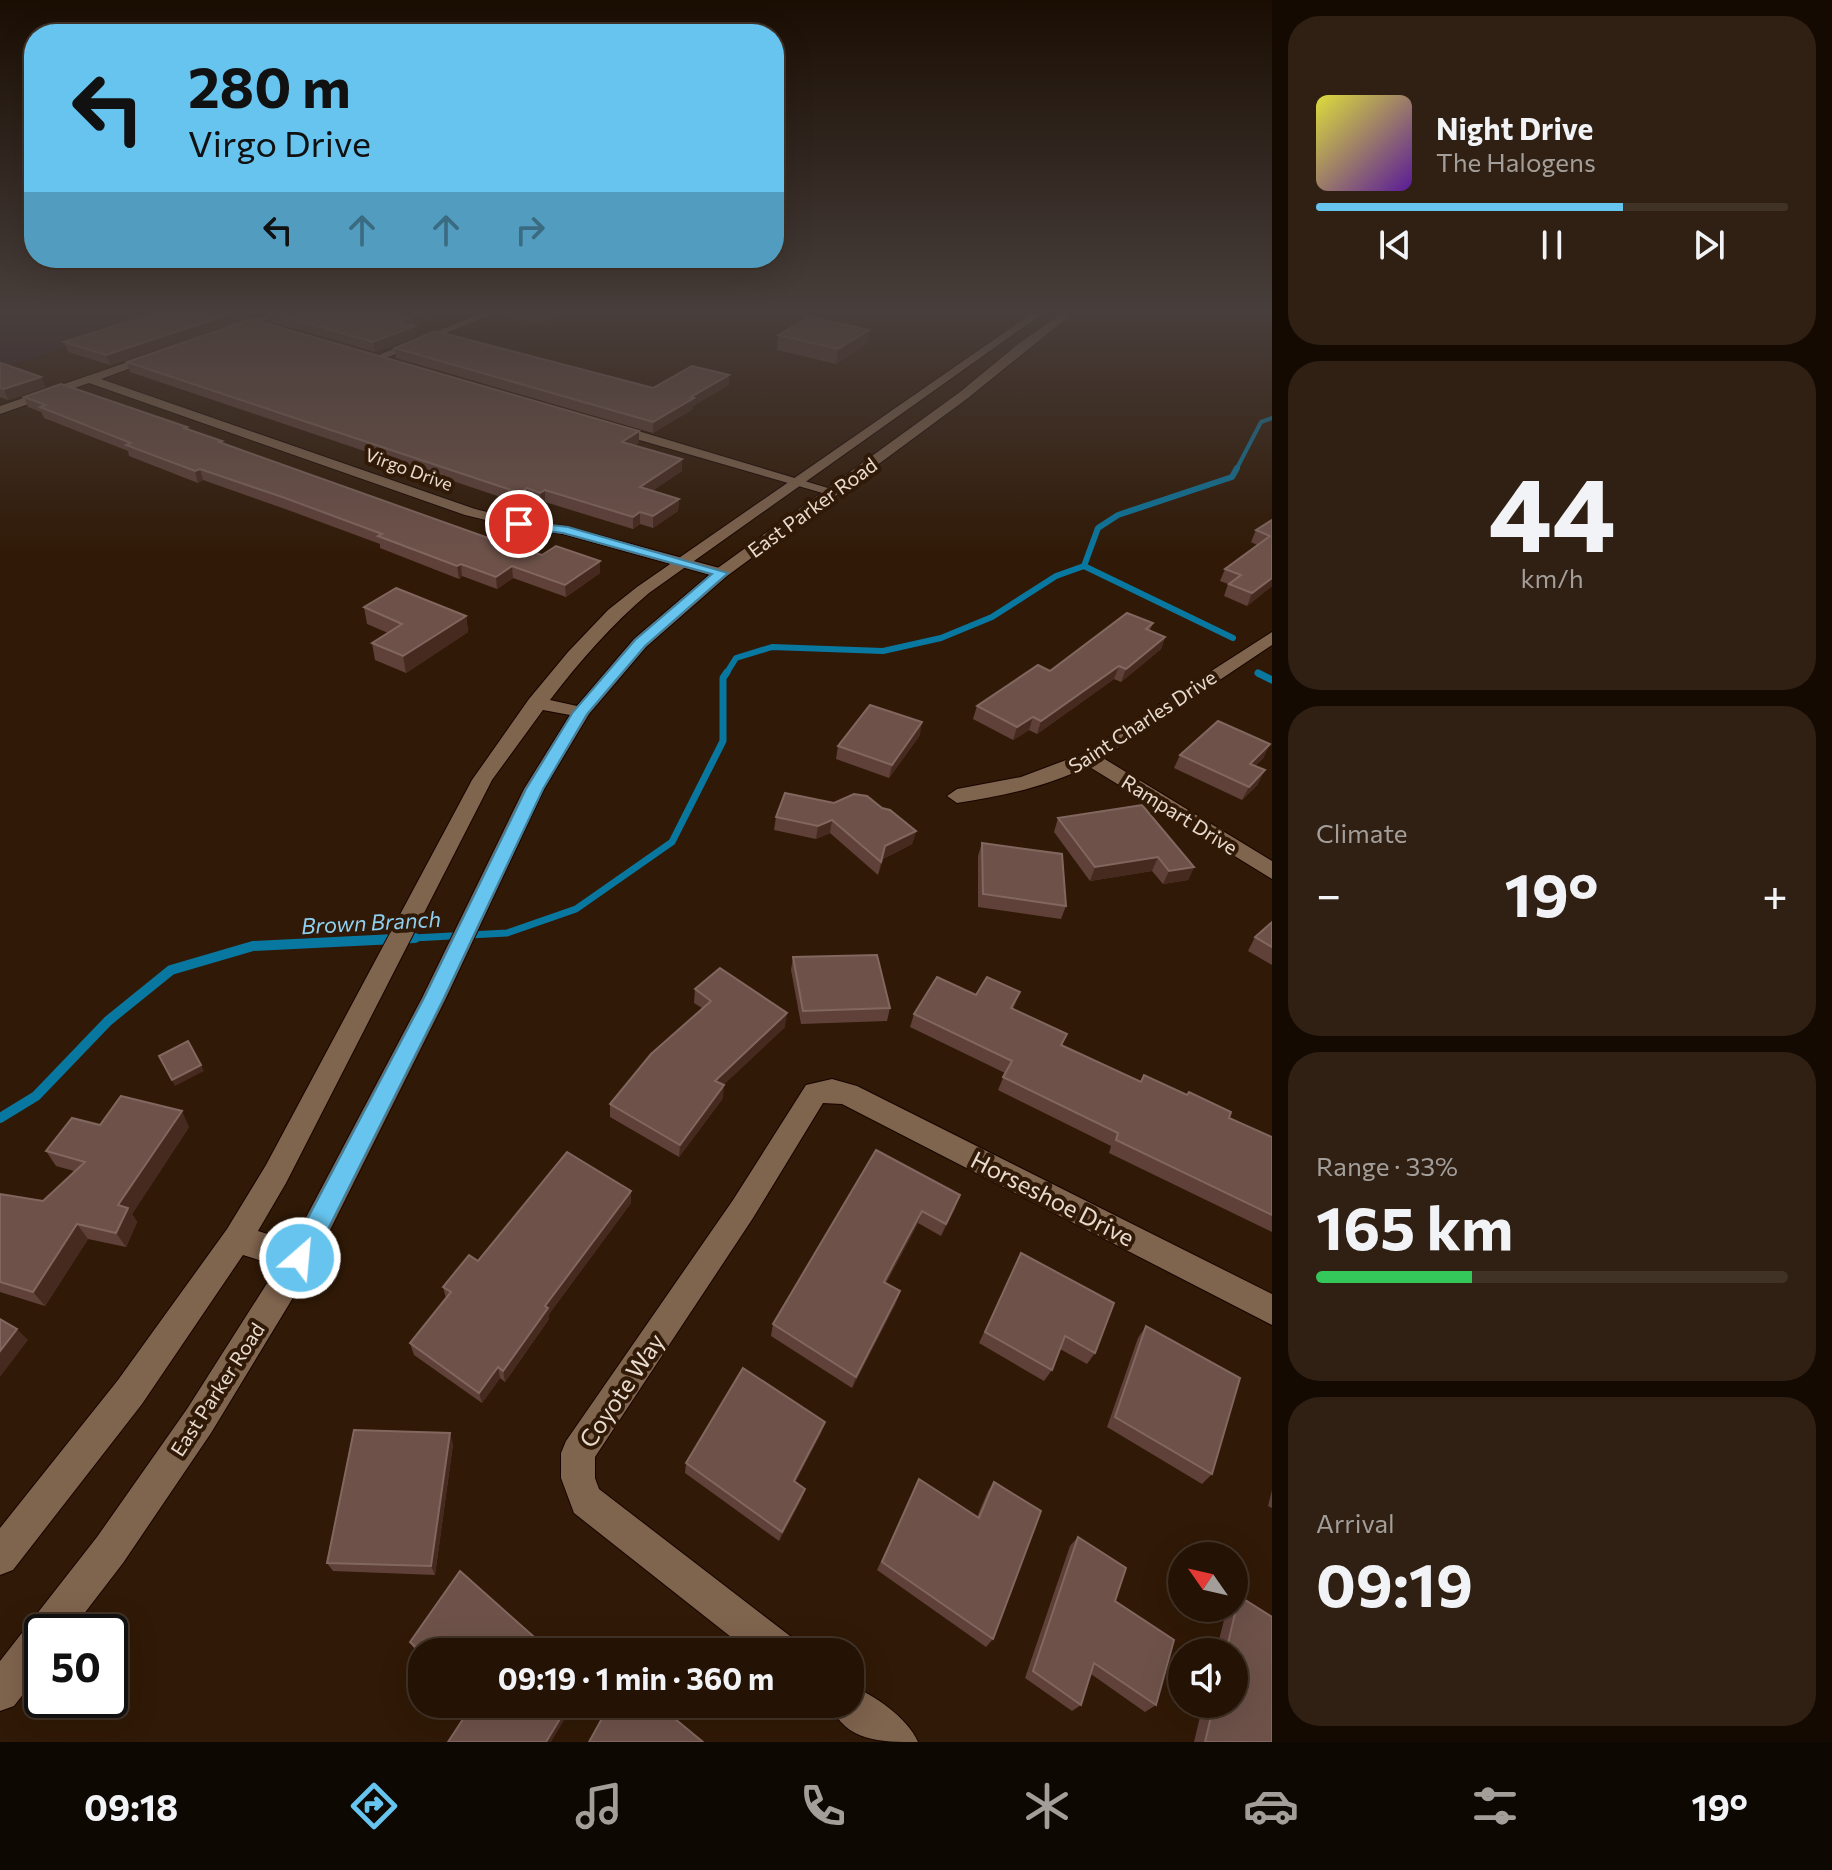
<!DOCTYPE html>
<html lang="en">
<head>
<meta charset="utf-8">
<style>
	body { margin:0; font-family:Commissioner,sans-serif; background:#302013; color:#f1f3f6; height:100vh; display:flex; flex-direction:column; font-size:30px; white-space:nowrap }
	* { box-sizing:border-box; margin:0 }
	p { font-size:26px; color:#a39e9a }
	.icon { flex:none; width:44px; height:44px; fill:none; stroke:currentColor; stroke-width:2; stroke-linecap:round; stroke-linejoin:round }
	.map { position:relative; flex:1; overflow:hidden }
	.details { display:flex; flex-direction:column; gap:16px; padding:16px; background:#140a02; width:560px }
	.details>* { flex:none }
	.guide { position:absolute; left:24px; top:24px; width:760px; height:244px; border-radius:32px; box-shadow:0 8px 32px #0002,0 0 0 2px #413226; background:#66c4ef; color:#111; overflow:hidden }
	.needle { width:52px; rotate:304deg }
	.tools { position:absolute; left:1168px; top:1542px; display:grid; gap:16px }
	.tools a { display:grid; place-items:center; width:80px; height:80px; border-radius:50%; background:#241304; box-shadow:0 8px 32px #0002,0 0 0 2px #413226; font-size:40px }
	.speed { position:absolute; left:24px; top:1614px; display:flex; gap:16px; font-size:40px; font-weight:700; text-align:center }
	.speed>* { display:grid; place-content:center; width:104px; height:104px; border-radius:50%; background:#241304; box-shadow:0 8px 32px #0002,0 0 0 2px #413226; line-height:1 }
	.speed .limit { border:4px solid #111; border-radius:12px; background:#fff; color:#111 }
	.pin { position:absolute; display:grid; place-items:center; width:68px; height:68px; color:#fff; margin:-34px; border:4px solid #fff; border-radius:50%; box-shadow:0 2px 8px #0007 }
	.me { position:absolute; width:88px; margin:-44px; rotate:27deg; stroke-linejoin:round; filter:drop-shadow(0 0 6px #0008) }
	.turn { display:flex; align-items:center; gap:28px; height:168px; padding:0 32px; font-size:36px }
	.turn .icon { width:104px; height:104px; stroke-width:2.5 }
	.turn b { display:block; font-size:56px; line-height:68px }
	.lanes { display:flex; align-items:center; height:76px; padding:0 32px; background:#0003; justify-content:center; gap:40px; direction:ltr }
	.lanes .off { opacity:.35 }
	.big { font-size:60px; font-weight:700; line-height:1.1 }
	.details .tile { flex:1; display:flex; flex-direction:column; justify-content:center; gap:12px; min-width:0; padding:0 28px; border-radius:32px; background:#302013 }
	.details .dial { align-items:center; gap:0 }
	.dial b { font-size:104px; line-height:1 }
	.song { display:flex; align-items:center; gap:24px }
	.cover { width:96px; height:96px; border-radius:12px; background:linear-gradient(135deg,hsl(60 70% 55%),hsl(270 70% 35%)) }
	.played { height:8px; border-radius:4px; background:linear-gradient(90deg,#66c4ef 65%,#413226 65%) }
	.keys { display:flex; justify-content:space-around; direction:ltr }
	.heat { display:flex; justify-content:space-between; align-items:center; font-size:44px; direction:ltr }
	.charge { height:12px; border-radius:6px; background:linear-gradient(90deg,#34c759 33%,#413226 0) }
	.trip { position:absolute; left:408px; top:1638px; width:456px; height:80px; border-radius:32px; background:#241304; box-shadow:0 8px 32px #0002,0 0 0 2px #413226; font-weight:700; line-height:80px; text-align:center }
	.dock { display:flex; height:128px; justify-content:space-around; align-items:center; background:#0e0802; color:#a39e9a }
	.dock .icon { width:56px; height:56px }
	.dock .on { color:#66c4ef }
	.dock b { font-size:36px; color:#f1f3f6 }
	main { display:flex; flex:1; min-height:0 }
	.map>svg:first-child { display:block }
	.education { fill:#322129 }
	.lines { fill:none; stroke-linecap:round; stroke-linejoin:round }
	.stream-far3 { stroke:#0978a1; stroke-width:4 }
	.stream-far2 { stroke:#0978a1; stroke-width:6 }
	.stream-far1 { stroke:#0978a1; stroke-width:7 }
	.stream { stroke:#0978a1; stroke-width:10 }
	.minor-casing { stroke:#170400; stroke-width:2 }
	.secondary-casing { stroke:#170400; stroke-width:2 }
	.minor { fill:#7f644e; fill-rule:evenodd }
	.secondary { fill:#7f644e; fill-rule:evenodd }
	.wall { fill:#5f413a }
	.shaded-wall { fill:#462a1f }
	.building { fill:#6e524a; stroke:#81675f; stroke-width:2 }
	.route { fill:#66c4ef; stroke:#427f9b; stroke-width:2 }
	.labels { text-anchor:middle; dominant-baseline:central; stroke-width:8; stroke-linejoin:round; paint-order:stroke }
	.far-street-label { font-size:18px; fill:#e9dace; stroke:#301906 }
	.street-label { font-size:20px; fill:#e9dace; stroke:#301906 }
	.water-label { font-size:22px; font-style:italic; fill:#8ed0f2; stroke:#301906 }
	.near-street-label { font-size:24px; fill:#e9dace; stroke:#301906 }
</style>
</head>
<body>
<main>
<div class="map">
<svg width="1272" height="1742" viewBox="0 0 1272 1742">
	<rect width="100%" height="100%" fill="#301906"/>
	<polygon class="education" points="0,314 166,314 0,368"/>
	<g class="lines">
		<polyline class="stream-far3" points="1236,470 1261,422 1272,418"/>
		<g class="stream-far2">
			<polyline points="1084,566 1233,638"/>
			<polyline points="726,674 736,658 772,647 883,651 941,638 992,617 1056,576 1084,566 1098,528 1118,515 1232,477 1237,468"/>
		</g>
		<g class="stream-far1">
			<polyline points="1258,673 1272,680"/>
			<polyline points="376,940 507,933 576,909 672,842 723,741 723,678 727,672"/>
		</g>
		<polyline class="stream" points="0,1118 36,1096 108,1021 171,970 253,946 415,938"/>
		<g class="minor-casing">
			<g id="minor">
				<polygon points="268,314 282,314 232,333 223,331"/>
				<polygon points="480,314 493,314 381,360 371,358"/>
				<polygon points="157,352 163,355 161,357 101,379 475,509 519,520 564,526 727,570 729,573 721,578 563,534 519,528 465,515 89,383 0,414 0,406"/>
				<polygon points="605,424 615,424 838,491 836,494 826,494 605,430"/>
				<path d="M1272 632V645L1103 758 1272 861V879L1088 766C1047 787 1002 796 957 803L947 796 957 789 1021 777 1082 754Z"/>
				<polygon points="832,1079 857,1086 1272,1294 1272,1325 842,1104 823,1103 753,1218 595,1457 595,1478 599,1489 794,1639 800,1652 750,1652 574,1513 561,1478 561,1453 566,1441 733,1200 806,1085"/>
				<path d="M850 1685C874 1695 908 1718 918 1742 879 1742 847 1742 829 1704H850Z"/>
			</g>
		</g>
		<g class="secondary-casing">
			<path id="secondary" d="M1031 314H1042L649 593C611 625 580 661 550 700L577 706 634 639 715 570 960 392 1018 344 1061 314H1072L968 398 727 576 646 647 589 714 544 789 446 998 311 1268 211 1433 123 1563 70 1632H42V1670L14 1706 0 1711V1661L97 1537 187 1409 278 1266 243 1255 142 1404 13 1570 0 1575V1528L118 1380 227 1229 266 1165 472 780 529 699 568 652 608 610 637 587ZM543 710 570 715 524 789 422 998 293 1242 258 1231 286 1183 492 780Z"/>
		</g>
		<use href="#minor" class="minor"/>
		<use href="#secondary" class="secondary"/>
	</g>
	<g class="wall">
		<polygon points="153,314 261,314 110,365 68,352 64,342"/>
		<polygon points="270,314 445,314 414,326 416,336 375,352 272,322"/>
		<polygon points="494,314 567,314 540,325"/>
		<polygon points="869,330 867,344 836,364 777,350 778,335"/>
		<polygon points="395,348 653,388 729,375 729,385 693,406 693,409 653,433 396,358"/>
		<polygon points="127,362 639,431 639,442 634,446 682,471 652,491 679,499 678,511 653,528 640,524 633,529 545,502 541,504 528,500 521,504 130,372"/>
		<polygon points="0,363 41,377 45,387 8,400 0,397"/>
		<polygon points="24,397 187,427 188,429 222,444 491,539 600,573 566,597 513,578 497,589 462,576 459,579 380,548 380,544 288,510 203,480 198,483 129,456 128,451 44,418 41,412 28,407"/>
		<polygon points="1272,520 1272,586 1247,606 1224,596 1228,584 1220,581 1225,569 1257,545 1251,542 1256,530"/>
		<polygon points="364,607 466,616 468,632 406,673 375,660 372,643 388,633 367,624"/>
		<polygon points="1153,623 1150,630 1165,637 1161,649 1121,682 1114,679 1037,734 1029,730 1013,740 973,719 977,706"/>
		<polygon points="920,735 889,778 836,759 838,746"/>
		<polygon points="1180,755 1264,757 1255,766 1258,784 1242,800 1174,768"/>
		<polygon points="834,803 882,808 916,831 912,844 883,859 878,875 830,833 816,839 774,830 776,817"/>
		<polygon points="1058,818 1194,867 1188,880 1163,884 1152,871 1090,881 1054,832"/>
		<polygon points="982,843 1066,906 1061,919 978,907 978,856"/>
		<polygon points="1272,922 1272,965 1248,951 1255,937"/>
		<polygon points="793,957 890,1008 887,1021 801,1024 791,970"/>
		<polygon points="695,989 785,1027 723,1085 723,1098 679,1157 610,1117 610,1104 702,1008 694,1003"/>
		<polygon points="1020,992 1013,1009 1067,1034 1062,1046 1140,1081 1229,1118 1272,1137 1272,1232 1109,1153 1111,1146 998,1090 1005,1073 910,1027 914,1014 976,995"/>
		<polygon points="100,1125 189,1127 132,1214 137,1222 126,1247 88,1239 45,1306 0,1292 0,1194 43,1201 74,1171 56,1166 46,1151"/>
		<polygon points="876,1150 955,1208 941,1236 918,1223 886,1283 900,1291 896,1303 852,1388 771,1336 773,1324"/>
		<polygon points="631,1203 549,1314 549,1319 505,1382 500,1378 482,1403 414,1355 410,1343 446,1298 443,1287 478,1261"/>
		<polygon points="1021,1253 1095,1353 1087,1364 1060,1349 1052,1370 1044,1381 979,1343"/>
		<polygon points="1146,1326 1212,1474 1202,1484 1107,1427 1138,1338"/>
		<polygon points="821,1433 795,1482 802,1498 779,1541 685,1473 686,1463"/>
		<polygon points="453,1444 435,1575 333,1571 327,1563"/>
		<polygon points="919,1479 977,1517 988,1491 994,1482 993,1639 986,1647 877,1570"/>
		<polygon points="1272,1490 1272,1508 1268,1506"/>
		<polygon points="1078,1537 1115,1601 1156,1705 1145,1712 1091,1674 1081,1705 1072,1711 1025,1678 1070,1546"/>
		<polygon points="1239,1596 1272,1742 1194,1742 1203,1704 1234,1704 1234,1652 1216,1652 1227,1608 1234,1608 1234,1600"/>
		<polygon points="410,1642 422,1652 422,1656 415,1650"/>
	</g>
	<g class="shaded-wall">
		<polygon points="230,314 261,314 110,365 106,355"/>
		<polygon points="420,314 445,314 406,329 415,326 416,336 375,352 373,342 399,322"/>
		<polygon points="544,314 567,314 540,325 540,315"/>
		<polygon points="869,330 867,344 836,364 838,349"/>
		<polygon points="729,375 729,385 693,406 693,409 653,433 653,422 691,397"/>
		<polygon points="41,377 45,387 8,400 4,389"/>
		<polygon points="639,431 639,442 622,453 622,442"/>
		<polygon points="682,459 682,471 640,499 640,487"/>
		<polygon points="200,469 203,480 198,483 195,471"/>
		<polygon points="527,488 528,500 521,504 520,493"/>
		<polygon points="545,490 545,502 541,504 540,493"/>
		<polygon points="679,499 678,511 653,528 653,516"/>
		<polygon points="640,512 640,524 633,529 633,517"/>
		<polygon points="600,561 600,573 566,597 565,585"/>
		<polygon points="461,564 462,576 459,579 457,566"/>
		<polygon points="512,566 513,578 497,589 496,577"/>
		<polygon points="1272,578 1272,586 1247,606 1252,593"/>
		<polygon points="466,616 468,632 406,673 403,656"/>
		<polygon points="1165,637 1161,649 1121,682 1126,669"/>
		<polygon points="1119,666 1114,679 1037,734 1041,721"/>
		<polygon points="1033,717 1029,730 1013,740 1017,727"/>
		<polygon points="922,722 920,735 889,778 892,765"/>
		<polygon points="1270,744 1264,757 1244,777 1250,764"/>
		<polygon points="1265,770 1258,784 1242,800 1249,787"/>
		<polygon points="832,820 830,833 816,839 818,826"/>
		<polygon points="916,831 912,844 883,859 878,875 885,846"/>
		<polygon points="1158,857 1152,871 1090,881 1095,867"/>
		<polygon points="1194,867 1188,880 1163,884 1169,871"/>
		<polygon points="787,1013 785,1027 714,1094 715,1081"/>
		<polygon points="201,1065 204,1071 175,1086 172,1080"/>
		<polygon points="724,1085 723,1098 679,1157 680,1145"/>
		<polygon points="182,1111 189,1127 132,1214 137,1222 126,1247 116,1233 118,1205"/>
		<polygon points="631,1191 631,1203 549,1314 549,1319 505,1382 503,1371 545,1306"/>
		<polygon points="960,1195 955,1208 941,1236 946,1224"/>
		<polygon points="922,1211 918,1223 880,1293 884,1282"/>
		<polygon points="77,1224 88,1239 45,1306 33,1292"/>
		<polygon points="900,1291 896,1303 852,1388 856,1377"/>
		<polygon points="17,1329 28,1340 0,1377 0,1351"/>
		<polygon points="498,1367 500,1378 482,1403 479,1393"/>
		<polygon points="825,1422 821,1433 791,1491 794,1481"/>
		<polygon points="450,1433 453,1444 435,1575 431,1566"/>
		<polygon points="805,1489 802,1498 779,1541 782,1532"/>
		<polygon points="569,1704 574,1704 551,1742 546,1742"/>
	</g>
	<g class="building">
		<polygon points="153,314 230,314 106,355 64,342"/>
		<polygon points="275,314 420,314 399,322 415,326 373,342"/>
		<polygon points="810,317 869,330 838,349 778,335"/>
		<polygon points="251,319 639,431 622,442 682,459 640,487 679,499 653,516 640,512 633,517 545,490 540,493 527,488 520,493 127,362"/>
		<polygon points="435,331 653,388 692,366 729,375 691,397 694,398 653,422 395,348"/>
		<polygon points="0,363 1,363 41,377 4,389 0,388"/>
		<polygon points="61,384 187,427 184,428 222,441 219,442 491,539 542,555 556,546 600,561 565,585 512,566 496,577 461,564 457,566 378,536 382,534 285,498 200,469 195,471 126,445 131,443 40,407 46,405 24,397"/>
		<polygon points="1272,520 1272,578 1252,593 1229,584 1241,575 1225,569 1270,536 1256,530"/>
		<polygon points="396,588 466,616 403,656 372,643 402,624 364,607"/>
		<polygon points="1127,613 1153,623 1146,629 1165,637 1126,669 1119,666 1041,721 1033,717 1017,727 977,706 1038,665 1050,671"/>
		<polygon points="870,705 922,722 892,765 838,746"/>
		<polygon points="1218,721 1270,744 1250,764 1265,770 1249,787 1180,755"/>
		<polygon points="785,793 834,803 854,794 867,796 882,808 890,810 916,831 885,846 881,862 832,820 818,826 776,817"/>
		<polygon points="1142,805 1194,867 1169,871 1158,857 1095,867 1058,818"/>
		<polygon points="982,843 1062,854 1066,906 983,894"/>
		<polygon points="1272,922 1272,947 1255,937"/>
		<polygon points="877,955 890,1008 803,1011 793,957"/>
		<polygon points="720,968 787,1013 715,1081 724,1085 680,1145 610,1104 651,1054 711,1001 695,989"/>
		<polygon points="937,977 976,995 987,977 1020,992 1011,1008 1067,1034 1061,1045 1141,1082 1144,1075 1187,1095 1189,1092 1231,1112 1229,1118 1272,1137 1272,1215 1116,1140 1118,1133 1003,1077 1012,1061 914,1014"/>
		<polygon points="188,1041 201,1065 172,1080 159,1056"/>
		<polygon points="121,1096 182,1111 118,1205 128,1208 116,1233 77,1224 33,1292 0,1282 0,1194 43,1201 85,1162 46,1151 72,1118 100,1125"/>
		<polygon points="876,1150 960,1195 946,1224 922,1211 884,1282 900,1291 856,1377 773,1324"/>
		<polygon points="567,1152 631,1191 545,1306 548,1308 503,1371 498,1367 479,1393 410,1343 451,1292 443,1287 469,1255 478,1261"/>
		<polygon points="1021,1253 1114,1303 1095,1353 1065,1336 1052,1370 985,1332"/>
		<polygon points="0,1319 17,1329 0,1351"/>
		<polygon points="1146,1326 1240,1378 1212,1474 1115,1417"/>
		<polygon points="743,1368 825,1422 794,1481 805,1489 782,1532 686,1463"/>
		<polygon points="354,1430 450,1433 431,1566 327,1563"/>
		<polygon points="919,1479 979,1518 994,1482 1041,1511 993,1639 882,1562"/>
		<polygon points="1078,1537 1126,1568 1115,1601 1174,1640 1156,1705 1094,1663 1081,1705 1033,1671"/>
		<polygon points="460,1571 551,1652 422,1652 422,1653 410,1642"/>
		<polygon points="1239,1596 1272,1617 1272,1742 1205,1742 1214,1704 1234,1704 1234,1652 1226,1652"/>
		<polygon points="473,1704 569,1704 546,1742 448,1742"/>
		<polygon points="610,1704 657,1704 703,1742 589,1742"/>
	</g>
	<linearGradient id="sky" x2="0" y2="1"><stop stop-color="#1a0e03"/><stop offset="0.56" stop-color="#483e3b"/><stop offset="1" stop-color="#483e3b" stop-opacity="0"/></linearGradient>
	<rect width="1272" height="557" fill="url(#sky)"/>
	<polygon class="route" points="519,521 568,527 728,573 645,646 587,714 543,789 444,998 309,1267 300,1270 291,1267 288,1258 291,1250 424,998 526,789 573,712 635,640 712,574 563,533 515,527 513,524"/>
	<g class="labels">
		<g class="far-street-label">
			<text transform="translate(409 469) rotate(20)">Virgo Drive</text>
		</g>
		<g class="street-label">
			<text transform="translate(812 507) rotate(-36)">East Parker Road</text>
			<text transform="translate(1142 721) rotate(-33)">Saint Charles Drive</text>
			<text transform="translate(1180 814) rotate(32)">Rampart Drive</text>
			<text transform="translate(217 1389) rotate(-57)">East Parker Road</text>
		</g>
		<g class="water-label">
			<text transform="translate(371 922) rotate(-3)">Brown Branch</text>
		</g>
		<g class="near-street-label">
			<text transform="translate(1053 1198) rotate(27)">Horseshoe Drive</text>
			<text transform="translate(621 1390) rotate(-56)">Coyote Way</text>
		</g>
	</g>
</svg>
<div class="tools">
<a><svg class="needle" viewBox="-14 -14 28 28"><path d="M0-13l5 13h-10z" fill="#e53935"/><path d="M0 13l5-13h-10z" fill="#a39e9a"/></svg></a>
<a><svg class="icon" aria-label="sound" viewBox="0 0 24 24"><path d="M4 9h4l5-4v14l-5-4H4zM17 9q2 3 0 6"/></svg></a>
</div>
<div class="speed"><div class="limit">50</div></div>
<div class="pin" style="left:519px;top:524px;background:#d93025"><svg class="icon" aria-label="arrive" viewBox="0 0 24 24"><path d="M6 21V4h12l-3 4 3 4H6"/></svg></div>
<svg class="me" style="left:300px;top:1258px" viewBox="-20 -20 40 40"><circle r="17" fill="#66c4ef" stroke="#fff" stroke-width="3"/><path d="M0-11L8 9 0 5-8 9z" fill="#fff"/></svg>
<div class="trip">09:19 · 1 min · 360 m</div>
<div class="guide">
<div class="turn"><svg class="icon" aria-label="left" viewBox="0 0 24 24"><path d="M17 20v-9H6M10 6l-5 5 5 5"/></svg><div><b>280 m</b>Virgo Drive</div></div>
<div class="lanes"><svg class="icon" aria-label="left" viewBox="0 0 24 24"><path d="M17 20v-9H6M10 6l-5 5 5 5"/></svg><svg class="icon off" aria-label="ahead" viewBox="0 0 24 24"><path d="M12 20V5M6 11l6-6 6 6"/></svg><svg class="icon off" aria-label="ahead" viewBox="0 0 24 24"><path d="M12 20V5M6 11l6-6 6 6"/></svg><svg class="icon off" aria-label="right" viewBox="0 0 24 24"><path d="M7 20v-9h11M14 6l5 5-5 5"/></svg></div>
</div>
</div>
<section class="details">
<div class="tile">
<div class="song"><i class="cover"></i><div><b>Night Drive</b><p>The Halogens</p></div></div>
<div class="played"></div>
<div class="keys"><svg class="icon" aria-label="previous" viewBox="0 0 24 24"><path d="M18 5L8 12l10 7zM5 5v14"/></svg><svg class="icon" aria-label="pause" viewBox="0 0 24 24"><path d="M8 5v14M16 5v14"/></svg><svg class="icon" aria-label="next" viewBox="0 0 24 24"><path d="M6 5l10 7-10 7zM19 5v14"/></svg></div>
</div>
<div class="tile dial"><b>44</b><p>km/h</p></div>
<div class="tile"><p>Climate</p>
<div class="heat"><a>−</a><b class="big">19°</b><a>+</a></div>
</div>
<div class="tile"><p>Range · 33%</p><b class="big">165 km</b><div class="charge"></div></div>
<div class="tile"><p>Arrival</p><b class="big">09:19</b></div>
</section>
</main>
<nav class="dock">
<b>09:18</b>
<svg class="icon on" aria-label="directions" viewBox="0 0 24 24"><path d="M12 3l9 9-9 9-9-9zM9 14v-3h6M13 9l2 2-2 2"/></svg>
<svg class="icon" aria-label="music" viewBox="0 0 24 24"><path d="M9 18V5l10-2v13"/><circle cx="6" cy="18" r="3"/><circle cx="16" cy="16" r="3"/></svg>
<svg class="icon" aria-label="phone" viewBox="0 0 24 24"><path d="M5 4h4l2 5-3 2q2 4 5 5l2-3 5 2v4C11 20 4 13 5 4z"/></svg>
<svg class="icon" aria-label="climate" viewBox="0 0 24 24"><path d="M12 3v18M4 7l16 10M4 17L20 7"/></svg>
<svg class="icon" aria-label="car" viewBox="0 0 24 24"><path d="M5 17H2v-5l4-1 3-4h7l3 4 3 1v5h-3M9 17h6M6 11h13"/><circle cx="7" cy="17" r="2"/><circle cx="17" cy="17" r="2"/></svg>
<svg class="icon" aria-label="filters" viewBox="0 0 24 24"><path d="M4 7h16M4 17h16"/><circle cx="9" cy="7" r="2"/><circle cx="15" cy="17" r="2"/></svg>
<b>19°</b>
</nav>
</body>
</html>
